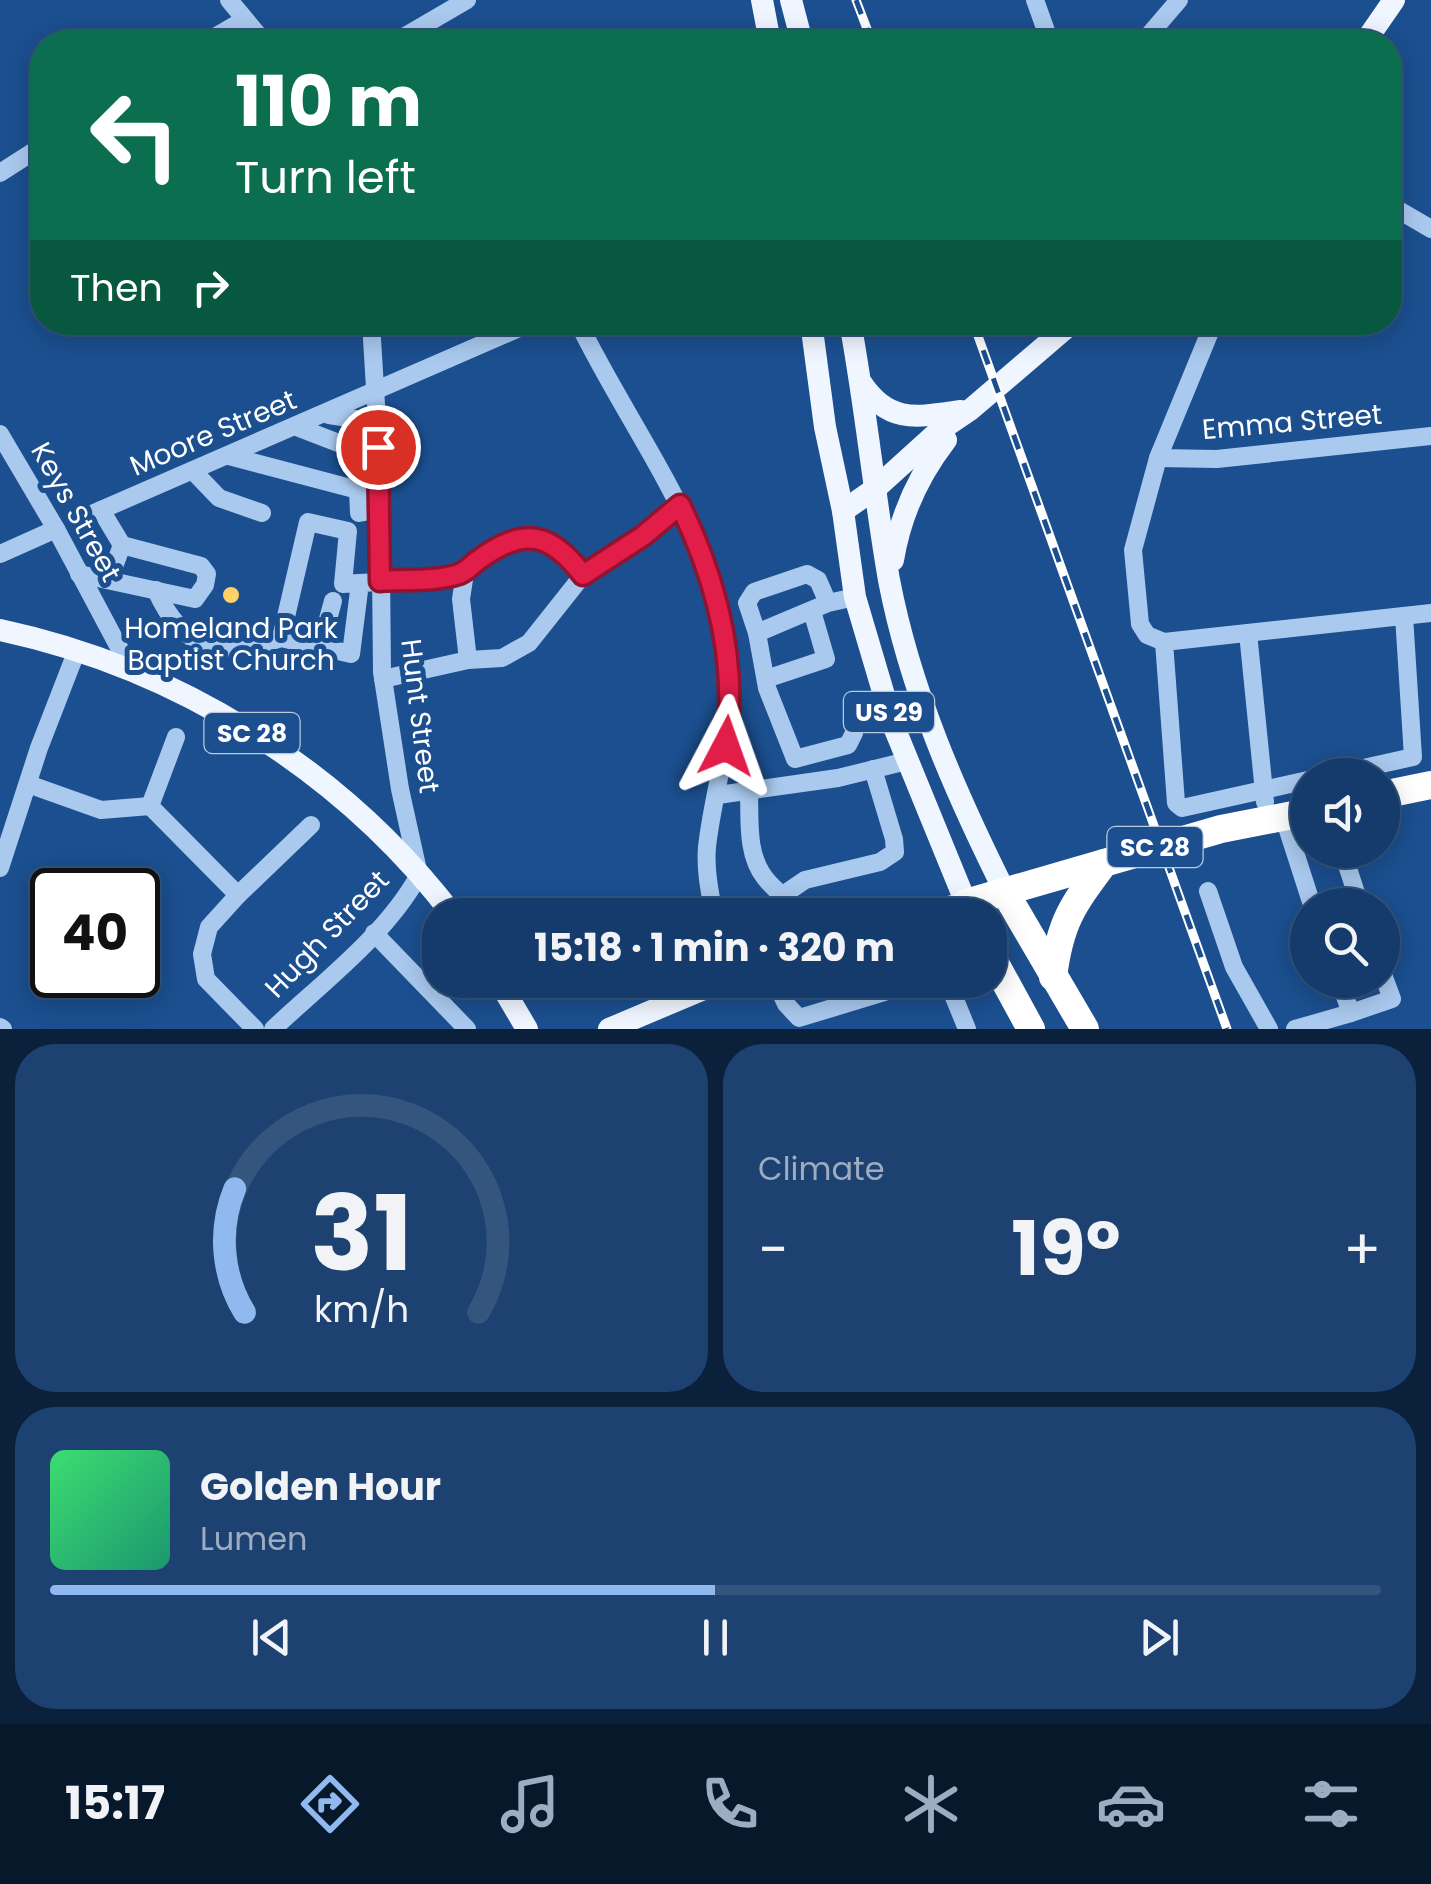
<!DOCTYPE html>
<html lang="en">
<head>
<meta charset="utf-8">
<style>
	body { margin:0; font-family:Poppins,sans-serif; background:#1d4271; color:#f1f3f6; height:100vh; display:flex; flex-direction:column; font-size:38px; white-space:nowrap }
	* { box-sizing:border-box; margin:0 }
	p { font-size:32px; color:#9dadc1 }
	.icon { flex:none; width:55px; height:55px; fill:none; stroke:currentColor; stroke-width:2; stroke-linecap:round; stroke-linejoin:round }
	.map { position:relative; height:1029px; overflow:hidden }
	.panel { display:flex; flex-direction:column; gap:15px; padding:15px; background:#0b203b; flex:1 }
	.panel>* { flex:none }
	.guide { position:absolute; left:30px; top:30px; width:1372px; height:305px; border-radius:40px; box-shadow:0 5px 25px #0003,0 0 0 2px #33557e; background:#0b6e4f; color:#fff; overflow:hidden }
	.tools { position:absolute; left:1290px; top:758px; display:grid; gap:20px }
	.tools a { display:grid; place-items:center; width:110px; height:110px; border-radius:50%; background:#143b6b; box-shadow:0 5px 25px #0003,0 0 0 2px #33557e; font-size:50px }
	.speed { position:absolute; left:30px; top:868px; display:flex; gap:20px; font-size:50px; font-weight:700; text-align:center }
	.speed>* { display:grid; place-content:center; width:130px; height:130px; border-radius:50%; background:#143b6b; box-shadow:0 5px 25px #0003,0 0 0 2px #33557e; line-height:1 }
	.speed .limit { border:5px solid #111; border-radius:15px; background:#fff; color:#111 }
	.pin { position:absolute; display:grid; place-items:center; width:85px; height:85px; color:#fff; margin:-42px; border:5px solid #fff; border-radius:50%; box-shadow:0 2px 10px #0007 }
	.me { position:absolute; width:110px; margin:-55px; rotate:4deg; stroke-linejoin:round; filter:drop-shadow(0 0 8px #0008) }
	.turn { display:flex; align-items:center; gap:35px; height:210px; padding:0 40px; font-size:45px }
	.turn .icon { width:130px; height:130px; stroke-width:2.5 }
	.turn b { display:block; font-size:70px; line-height:85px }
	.then { display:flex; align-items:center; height:95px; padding:0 40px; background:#0003; gap:20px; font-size:38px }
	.big { font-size:75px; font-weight:700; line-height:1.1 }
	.panel .widget { flex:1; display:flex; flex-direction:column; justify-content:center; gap:15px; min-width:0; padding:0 35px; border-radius:40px; background:#1d4271 }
	.panel .dial { align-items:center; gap:0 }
	.dial svg { height:260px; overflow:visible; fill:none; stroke:#33557e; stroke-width:7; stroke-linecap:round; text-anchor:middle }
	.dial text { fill:#f1f3f6; stroke:none }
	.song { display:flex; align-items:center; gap:30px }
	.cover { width:120px; height:120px; border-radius:15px; background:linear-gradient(135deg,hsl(140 70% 55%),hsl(160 70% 35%)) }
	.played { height:10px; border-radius:5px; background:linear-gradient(90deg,#90b9f0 50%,#33557e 50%) }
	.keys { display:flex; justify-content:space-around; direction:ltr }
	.heat { display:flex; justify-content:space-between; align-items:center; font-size:55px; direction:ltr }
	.panel .tiles { flex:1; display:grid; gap:15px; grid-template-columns:1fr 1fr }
	.widget:last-child { grid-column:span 2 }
	.trip { position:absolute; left:422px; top:898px; width:585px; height:100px; border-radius:40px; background:#143b6b; box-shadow:0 5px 25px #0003,0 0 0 2px #33557e; font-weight:700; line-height:100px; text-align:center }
	.tabs { display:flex; height:160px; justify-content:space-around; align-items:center; background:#08182b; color:#9dadc1 }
	.tabs .icon { width:70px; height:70px }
	.tabs .on { color:#90b9f0 }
	.tabs b { font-size:45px; color:#f1f3f6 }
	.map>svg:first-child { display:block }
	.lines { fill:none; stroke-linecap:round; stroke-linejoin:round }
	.minor { stroke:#a9c9ee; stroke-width:18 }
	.major { stroke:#f0f6ff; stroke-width:22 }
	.highway { stroke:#fff; stroke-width:28 }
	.rail-casing { stroke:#fff; stroke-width:9 }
	.rail { stroke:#1b4f8f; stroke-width:5; stroke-dasharray:15; stroke-linecap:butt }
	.route-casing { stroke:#92132f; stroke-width:25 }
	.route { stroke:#e11d48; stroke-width:18 }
	.poi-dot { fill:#ffd166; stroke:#1b4f8f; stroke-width:4 }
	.labels { text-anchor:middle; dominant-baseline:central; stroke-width:10; stroke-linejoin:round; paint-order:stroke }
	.shield { fill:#1b4f8f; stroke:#bbcadd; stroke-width:2.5 }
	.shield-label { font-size:25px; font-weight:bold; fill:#fff }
	.street-label { font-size:28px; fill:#fff; stroke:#1b4f8f }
	.poi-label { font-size:28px; fill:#fff; stroke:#1b4f8f }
</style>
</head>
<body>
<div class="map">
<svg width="1431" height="1029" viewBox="0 0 1431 1029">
	<rect width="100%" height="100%" fill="#1b4f8f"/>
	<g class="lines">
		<g class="minor">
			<polyline points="229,0 264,42"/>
			<polyline points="1035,0 1050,42"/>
			<polyline points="206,42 244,20"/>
			<polyline points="395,42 467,0"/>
			<polyline points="1143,42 1179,0"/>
			<polyline points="0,173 42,146"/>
			<polyline points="1390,205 1431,229"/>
			<path d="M578 322C636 441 724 544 730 682 732 739 713 792 707 847 705 870 710 893 714 915"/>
			<polyline points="329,415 355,419 359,451"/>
			<polyline points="297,427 359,451 358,490"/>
			<polyline points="0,434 56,529 131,670"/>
			<polyline points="229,456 358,490 359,513 380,509"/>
			<polyline points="1158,458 1217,459 1431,436"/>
			<polyline points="193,471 219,498 262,513"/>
			<polyline points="78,520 533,322"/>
			<polyline points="0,554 56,529"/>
			<polyline points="465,573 461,599 468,660"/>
			<polyline points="79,574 195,599 205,585 207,574 201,566 122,545 101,510"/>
			<polyline points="109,580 122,545"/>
			<path d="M360 583 351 654 281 638 308 522 348 531 343 584C378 581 417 583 452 576 464 574 469 567 478 560 524 527 549 531 583 575"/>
			<path d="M156 590C183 651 221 659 281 638"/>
			<polyline points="828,603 818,580 807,574 754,592 747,603 757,633 828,603 855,597"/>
			<polyline points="757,633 767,688 795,759 848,745 854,733 857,713 887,705"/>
			<polyline points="1248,633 1265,802"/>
			<polyline points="1164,642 1147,635 1140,624 1133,550 1158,458 1214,322"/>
			<polyline points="320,648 333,601"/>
			<polyline points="383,679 468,660 502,658 529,643 583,575 643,536 681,505"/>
			<polyline points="766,679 826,659 812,611"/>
			<polyline points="1332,775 1413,757 1404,616"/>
			<polyline points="1308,780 1182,808 1176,803 1164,642 1431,613"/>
			<polyline points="28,784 101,810 150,806 238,895 209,927 202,954 206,979 255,1029"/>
			<path d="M749 791C750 819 746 854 765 878 775 891 789 899 797 915"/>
			<polyline points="718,795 838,778 907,761"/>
			<polyline points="150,806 176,737"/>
			<polyline points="1284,818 1312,905"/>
			<polyline points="1342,850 1360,905"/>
			<polyline points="0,868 39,748 77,650"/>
			<polyline points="1208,891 1234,967 1269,1029"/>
			<polyline points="238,895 311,825"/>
			<polyline points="783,895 805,880 880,862 895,852 894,839 873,769"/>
			<polyline points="374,933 467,1029"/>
			<polyline points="775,980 786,1004 799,1018 924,980"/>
			<polyline points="947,980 967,1029"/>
			<polyline points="1339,980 1351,1013 1392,999 1382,972"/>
			<polyline points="424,984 440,965"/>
			<polyline points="0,1027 3,1029"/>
			<path d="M273 1029C323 982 386 935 419 875L400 789 382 672 380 471 371 322"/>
			<polyline points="1295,1029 1351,1013"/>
		</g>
		<g class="major">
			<polyline points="762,0 770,42"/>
			<polyline points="791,0 802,42"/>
			<polyline points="1365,42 1394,0"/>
			<polyline points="811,322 825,427 843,511 855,597 892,722 966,903 913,915"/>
			<path d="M850 322C866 408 874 494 889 580 910 690 956 794 1006 894"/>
			<path d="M862 384C889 424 917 417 961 411"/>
			<polyline points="843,511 876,488 939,431 970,410 1073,322"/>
			<path d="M893 560C900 517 919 475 946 440"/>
			<path d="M0 630C178 668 342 770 453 915"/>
			<polyline points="498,980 527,1029"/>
			<polyline points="609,1029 725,980"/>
		</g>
		<g class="highway">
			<polyline points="1382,795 1431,785"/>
			<polyline points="1006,894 1085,1029"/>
			<polyline points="971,915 966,903 1221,829 1308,812"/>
			<polyline points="990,954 1031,1029"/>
			<path d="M1053 977C1060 922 1072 906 1104 863"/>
		</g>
		<g class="rail-casing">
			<g id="rail">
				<polyline points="856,0 872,42"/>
				<polyline points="973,322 1227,1029"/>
			</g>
		</g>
		<use href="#rail" class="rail"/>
	</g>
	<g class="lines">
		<g class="route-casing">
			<path id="route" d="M378 447 380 581C405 579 435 582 459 574 467 571 470 566 477 561 523 527 549 531 583 575L643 536 680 505C717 581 738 662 726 746"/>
		</g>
		<use href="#route" class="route"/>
	</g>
	<circle class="poi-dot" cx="231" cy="595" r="10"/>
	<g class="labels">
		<g class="shield">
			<rect x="844" y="692" width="90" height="40" rx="8"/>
			<rect x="204.5" y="713" width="95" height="40" rx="8"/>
			<rect x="1107.5" y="827" width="95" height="40" rx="8"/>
		</g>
		<g class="shield-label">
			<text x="889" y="712">US 29</text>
			<text x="252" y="733">SC 28</text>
			<text x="1155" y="847">SC 28</text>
		</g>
		<g class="street-label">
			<text transform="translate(1292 422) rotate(-5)">Emma Street</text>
			<text transform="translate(213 433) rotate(-23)">Moore Street</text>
			<text transform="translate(76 512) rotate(61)">Keys Street</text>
			<text transform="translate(420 716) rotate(83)">Hunt Street</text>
			<text transform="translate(327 934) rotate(-46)">Hugh Street</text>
		</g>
		<g class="poi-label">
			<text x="231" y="628">Homeland Park<tspan x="231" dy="32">Baptist Church</tspan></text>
		</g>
	</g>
</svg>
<div class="tools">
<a><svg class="icon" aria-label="sound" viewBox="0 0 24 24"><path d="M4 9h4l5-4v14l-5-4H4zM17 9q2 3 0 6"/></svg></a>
<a><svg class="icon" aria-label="search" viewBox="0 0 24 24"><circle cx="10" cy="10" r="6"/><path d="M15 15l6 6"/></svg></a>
</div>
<div class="speed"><div class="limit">40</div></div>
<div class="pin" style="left:378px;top:447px;background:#d93025"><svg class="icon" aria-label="arrive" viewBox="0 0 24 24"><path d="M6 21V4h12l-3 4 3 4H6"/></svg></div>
<svg class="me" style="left:726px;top:746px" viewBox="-20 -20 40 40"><path d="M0-17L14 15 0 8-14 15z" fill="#e11d48" stroke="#fff" stroke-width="4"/></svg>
<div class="trip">15:18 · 1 min · 320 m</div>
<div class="guide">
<div class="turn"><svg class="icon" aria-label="left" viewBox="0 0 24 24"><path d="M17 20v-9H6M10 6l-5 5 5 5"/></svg><div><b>110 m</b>Turn left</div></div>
<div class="then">Then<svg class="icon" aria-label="right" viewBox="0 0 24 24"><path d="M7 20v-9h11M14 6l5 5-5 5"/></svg></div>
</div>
</div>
<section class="panel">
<div class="tiles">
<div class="widget dial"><svg viewBox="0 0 100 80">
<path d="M14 69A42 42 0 1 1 86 69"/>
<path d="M14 69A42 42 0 0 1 11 31" stroke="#90b9f0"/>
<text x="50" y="56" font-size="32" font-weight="700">31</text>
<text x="50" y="72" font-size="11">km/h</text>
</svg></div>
<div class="widget"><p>Climate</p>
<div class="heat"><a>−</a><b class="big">19°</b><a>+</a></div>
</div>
<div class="widget">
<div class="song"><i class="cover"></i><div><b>Golden Hour</b><p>Lumen</p></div></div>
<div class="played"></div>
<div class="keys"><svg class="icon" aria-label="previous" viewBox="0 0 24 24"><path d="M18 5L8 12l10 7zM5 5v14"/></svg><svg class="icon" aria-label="pause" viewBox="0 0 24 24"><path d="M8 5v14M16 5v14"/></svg><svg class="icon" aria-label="next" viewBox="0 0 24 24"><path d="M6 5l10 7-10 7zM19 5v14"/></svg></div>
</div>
</div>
</section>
<nav class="tabs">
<b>15:17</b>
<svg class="icon on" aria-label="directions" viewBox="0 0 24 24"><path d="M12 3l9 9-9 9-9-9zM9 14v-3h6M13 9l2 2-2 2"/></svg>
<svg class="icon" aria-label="music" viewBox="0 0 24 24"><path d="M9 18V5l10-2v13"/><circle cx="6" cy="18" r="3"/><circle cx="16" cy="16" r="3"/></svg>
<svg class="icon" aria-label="phone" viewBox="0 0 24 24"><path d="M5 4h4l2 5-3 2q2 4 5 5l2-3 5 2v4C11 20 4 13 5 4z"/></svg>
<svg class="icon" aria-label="climate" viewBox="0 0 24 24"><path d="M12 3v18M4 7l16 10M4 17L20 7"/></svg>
<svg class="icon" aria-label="car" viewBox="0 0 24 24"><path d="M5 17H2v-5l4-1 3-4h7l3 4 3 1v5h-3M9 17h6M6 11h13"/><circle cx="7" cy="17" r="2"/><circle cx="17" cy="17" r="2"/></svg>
<svg class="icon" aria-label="filters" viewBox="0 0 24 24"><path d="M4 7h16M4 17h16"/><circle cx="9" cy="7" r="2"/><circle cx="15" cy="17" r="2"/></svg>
</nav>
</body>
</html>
